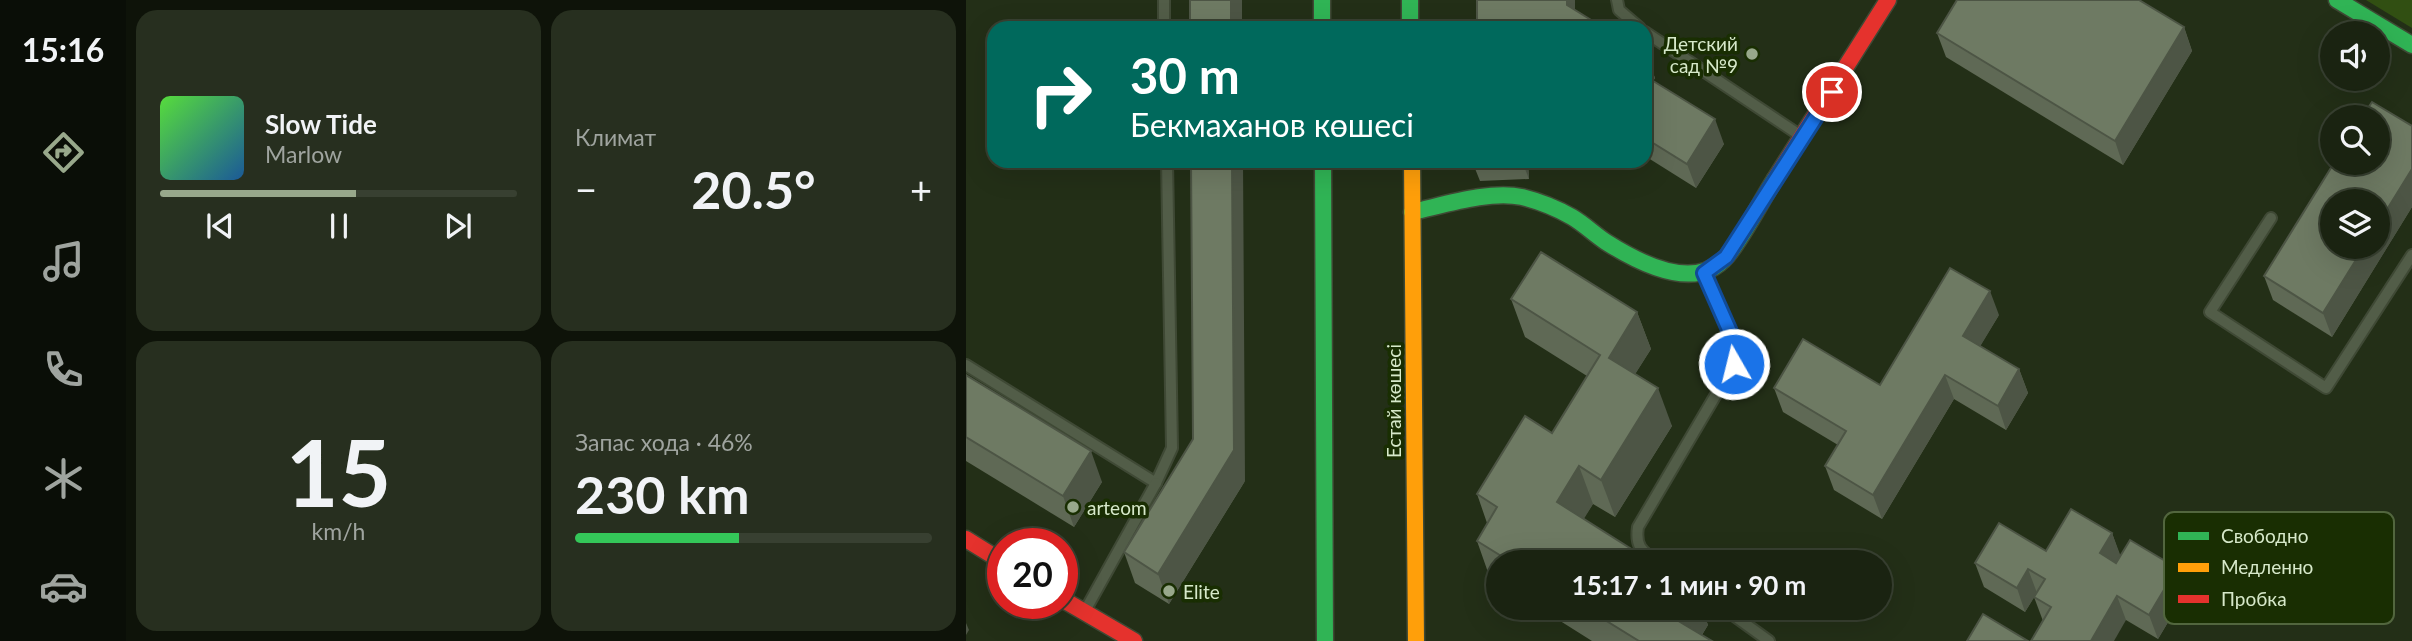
<!DOCTYPE html>
<html lang="ru">
<head>
<meta charset="utf-8">
<style>
	body { margin:0; font-family:Lato,sans-serif; background:#272f1f; color:#f1f3f6; height:100vh; display:flex; flex-direction:column; font-size:26px; white-space:nowrap }
	* { box-sizing:border-box; margin:0 }
	p { font-size:23px; color:#9fa49f }
	.icon { flex:none; width:38px; height:38px; fill:none; stroke:currentColor; stroke-width:2; stroke-linecap:round; stroke-linejoin:round }
	.map { position:relative; flex:1; overflow:hidden }
	.panel { display:flex; flex-direction:column; gap:10px; padding:10px; background:#0e1309; width:840px }
	.panel>* { flex:none }
	.banner { position:absolute; left:21px; top:21px; width:665px; height:147px; border-radius:21px; box-shadow:0 7px 28px #0002,0 0 0 2px #384031; background:#00695c; color:#fff; overflow:hidden }
	.controls { position:absolute; left:1354px; top:21px; display:grid; gap:14px }
	.controls a { display:grid; place-items:center; width:70px; height:70px; border-radius:50%; background:#1a2311; box-shadow:0 7px 28px #0002,0 0 0 2px #384031; font-size:35px }
	.speed { position:absolute; left:21px; top:528px; display:flex; gap:14px; font-size:35px; font-weight:700; text-align:center }
	.speed>* { display:grid; place-content:center; width:91px; height:91px; border-radius:50%; background:#1a2311; box-shadow:0 7px 28px #0002,0 0 0 2px #384031; line-height:1 }
	.speed .limit { border:10px solid #d22; background:#fff; color:#111 }
	.pin { position:absolute; display:grid; place-items:center; width:60px; height:60px; color:#fff; margin:-30px; border:4px solid #fff; border-radius:50%; box-shadow:0 2px 7px #0007 }
	.me { position:absolute; width:77px; margin:-38px; rotate:352deg; stroke-linejoin:round; filter:drop-shadow(0 0 5px #0008) }
	.turn { display:flex; align-items:center; gap:24px; height:147px; padding:0 28px; font-size:32px }
	.turn .icon { width:91px; height:91px; stroke-width:2.5 }
	.turn b { display:block; font-size:49px; line-height:60px }
	.big { font-size:52px; font-weight:700; line-height:1.1 }
	.panel .card { flex:1; display:flex; flex-direction:column; justify-content:center; gap:10px; min-width:0; padding:0 24px; border-radius:21px; background:#272f1f }
	.panel .dial { align-items:center; gap:0 }
	.dial b { font-size:91px; line-height:1 }
	.song { display:flex; align-items:center; gap:21px }
	.cover { width:84px; height:84px; border-radius:10px; background:linear-gradient(135deg,hsl(110 70% 55%),hsl(210 70% 35%)) }
	.played { height:7px; border-radius:4px; background:linear-gradient(90deg,#98a88b 55%,#384031 55%) }
	.keys { display:flex; justify-content:space-around; direction:ltr }
	.heat { display:flex; justify-content:space-between; align-items:center; font-size:38px; direction:ltr }
	.charge { height:10px; border-radius:5px; background:linear-gradient(90deg,#34c759 46%,#384031 0) }
	.panel .tiles { flex:1; display:grid; gap:10px; grid-template-columns:repeat(2,1fr) }
	.trip { position:absolute; left:520px; top:550px; width:406px; height:70px; border-radius:35px; background:#1a2311; box-shadow:0 7px 28px #0002,0 0 0 2px #384031; font-weight:700; line-height:70px; text-align:center }
	main { display:flex; flex:1; min-height:0 }
	.dock { display:flex; flex-direction:column; width:126px; justify-content:space-around; align-items:center; background:#0a0e07; color:#9fa49f }
	.dock .icon { width:49px; height:49px }
	.dock .selected { color:#98a88b }
	.dock b { font-size:32px; color:#f1f3f6 }
	.map>svg:first-child { display:block }
	.green { fill:#314f12 }
	.lines { fill:none; stroke-linecap:round; stroke-linejoin:round }
	.lane-casing { stroke:#3f4935; stroke-width:14 }
	.fast-casing { stroke:#3f4935; stroke-width:19 }
	.slow-casing { stroke:#3f4935; stroke-width:19 }
	.jam-casing { stroke:#3f4935; stroke-width:19 }
	.lane { stroke:#525d48; stroke-width:10 }
	.fast { stroke:#30b455; stroke-width:16 }
	.slow { stroke:#ff9f0a; stroke-width:16 }
	.jam { stroke:#e5322d; stroke-width:16 }
	.wall { fill:#5f6955 }
	.shaded-wall { fill:#4d5545 }
	.building { fill:#6e7a63; stroke:#4d5545; stroke-width:2 }
	.route-casing { stroke:#114b97; stroke-width:18 }
	.route { stroke:#1a73e8; stroke-width:12 }
	.poi-dot { fill:#98a88b; stroke:#192e02; stroke-width:2.5 }
	.labels { text-anchor:middle; dominant-baseline:central; stroke-width:7; stroke-linejoin:round; paint-order:stroke }
	.poi-label { font-size:19px; fill:#d7e9ca; stroke:#192e02; text-anchor:start }
	.street-label { font-size:19px; fill:#d7e9ca; stroke:#192e02 }
	.key { fill:#192e02; stroke:#52663e; stroke-width:2 }
	.key-label { font-size:19px; fill:#d7e9ca }
</style>
</head>
<body>
<main>
<nav class="dock">
<b>15:16</b>
<svg class="icon selected" aria-label="directions" viewBox="0 0 24 24"><path d="M12 3l9 9-9 9-9-9zM9 14v-3h6M13 9l2 2-2 2"/></svg>
<svg class="icon" aria-label="music" viewBox="0 0 24 24"><path d="M9 18V5l10-2v13"/><circle cx="6" cy="18" r="3"/><circle cx="16" cy="16" r="3"/></svg>
<svg class="icon" aria-label="phone" viewBox="0 0 24 24"><path d="M5 4h4l2 5-3 2q2 4 5 5l2-3 5 2v4C11 20 4 13 5 4z"/></svg>
<svg class="icon" aria-label="climate" viewBox="0 0 24 24"><path d="M12 3v18M4 7l16 10M4 17L20 7"/></svg>
<svg class="icon" aria-label="car" viewBox="0 0 24 24"><path d="M5 17H2v-5l4-1 3-4h7l3 4 3 1v5h-3M9 17h6M6 11h13"/><circle cx="7" cy="17" r="2"/><circle cx="17" cy="17" r="2"/></svg>
</nav>
<section class="panel">
<div class="tiles">
<div class="card">
<div class="song"><i class="cover"></i><div><b>Slow Tide</b><p>Marlow</p></div></div>
<div class="played"></div>
<div class="keys"><svg class="icon" aria-label="previous" viewBox="0 0 24 24"><path d="M18 5L8 12l10 7zM5 5v14"/></svg><svg class="icon" aria-label="pause" viewBox="0 0 24 24"><path d="M8 5v14M16 5v14"/></svg><svg class="icon" aria-label="next" viewBox="0 0 24 24"><path d="M6 5l10 7-10 7zM19 5v14"/></svg></div>
</div>
<div class="card"><p>Климат</p>
<div class="heat"><a>−</a><b class="big">20.5°</b><a>+</a></div>
</div>
<div class="card dial"><b>15</b><p>km/h</p></div>
<div class="card"><p>Запас хода · 46%</p><b class="big">230 km</b><div class="charge"></div></div>
</div>
</section>
<div class="map">
<svg width="1446" height="641" viewBox="0 0 1446 641">
	<rect width="100%" height="100%" fill="#232f17"/>
	<polygon class="green" points="1400,0 1446,0 1446,28"/>
	<g class="lines">
		<g class="lane-casing">
			<g id="lane">
				<polyline points="198,0 198,28"/>
				<polyline points="651,0 653,10 674,28"/>
				<polyline points="679,32 832,134"/>
				<polyline points="1305,218 1244,312 1360,388 1446,255"/>
				<polyline points="0,365 190,483 206,448 201,161"/>
				<path d="M691 562C676 551 669 547 672 527L768 364 765 334 739 276"/>
				<polyline points="756,607 803,641"/>
				<polyline points="120,609 190,483"/>
			</g>
		</g>
		<g class="fast-casing">
			<g id="fast">
				<polyline points="356,0 356,28"/>
				<polyline points="444,0 444,28"/>
				<polyline points="1371,0 1446,45"/>
				<polyline points="357,161 359,641"/>
				<path d="M446 212C478 205 524 190 556 197 572 201 592 209 606 217 618 224 628 234 640 242 673 263 730 293 761 256 778 235 794 203 809 179"/>
			</g>
		</g>
		<g class="slow-casing">
			<polyline id="slow" points="446,161 450,641"/>
		</g>
		<g class="jam-casing">
			<g id="jam">
				<polyline points="809,179 922,0"/>
				<polyline points="0,539 37,562"/>
				<polyline points="96,599 168,641"/>
			</g>
		</g>
		<use href="#lane" class="lane"/>
		<use href="#fast" class="fast"/>
		<use href="#slow" class="slow"/>
		<use href="#jam" class="jam"/>
	</g>
	<g class="wall">
		<polygon points="1218,27 1226,51 1157,165 980,57 971,33"/>
		<polygon points="679,54 689,78 687,81 758,144 730,188 679,156"/>
		<polygon points="1446,126 1446,207 1366,337 1307,300 1298,276"/>
		<polygon points="506,161 562,161 563,179 514,181"/>
		<polygon points="545,299 671,312 685,349 669,374 706,426 649,517 627,504 617,519 686,562 532,562 532,583 524,578 511,541 521,523 511,494 586,433 621,376 559,337"/>
		<polygon points="1033,315 1014,346 1053,369 1062,393 1040,430 988,399 916,519 868,490 859,466 872,445 817,412 808,388 914,385"/>
		<polygon points="0,375 136,482 108,527 0,461"/>
		<polygon points="279,481 203,604 169,583 158,552"/>
		<polygon points="1146,533 1154,556 1211,568 1220,592 1192,639 1160,620 1077,621 1068,597 1059,612 1018,587 1009,563 1080,551"/>
		<polygon points="572,607 735,607 742,625 736,635 746,641 626,641"/>
	</g>
	<g class="shaded-wall">
		<rect x="265" y="0" width="11" height="28"/>
		<polygon points="601,0 609,0 609,28 601,5"/>
		<polygon points="1218,27 1226,51 1157,165 1149,141"/>
		<polygon points="680,54 689,78 679,94 679,56"/>
		<polygon points="749,119 758,144 730,188 721,164"/>
		<polygon points="266,161 277,161 279,481 203,604 192,574 268,450"/>
		<polygon points="556,161 562,161 563,179"/>
		<polygon points="1446,169 1446,207 1366,337 1357,313 1398,247 1412,247 1412,224"/>
		<polygon points="1024,291 1033,315 1006,360 997,336"/>
		<polygon points="671,312 685,349 656,395 643,358"/>
		<polygon points="1053,369 1062,393 1040,430 1032,406"/>
		<polygon points="979,375 988,399 916,519 907,495"/>
		<polygon points="692,388 706,426 649,517 635,480"/>
		<polygon points="125,451 136,482 108,527 97,496"/>
		<polygon points="613,466 627,504 605,540 591,502"/>
		<polygon points="1146,533 1155,557 1143,577 1134,553"/>
		<polygon points="1211,568 1220,592 1192,639 1183,615"/>
		<polygon points="1062,569 1071,593 1059,612 1051,588"/>
		<polygon points="1151,596 1160,620 1148,641 1125,641"/>
		<polygon points="716,607 735,607 742,625 732,641 709,619"/>
		<polygon points="0,623 3,630 0,635"/>
	</g>
	<g class="building">
		<rect x="224" y="0" width="41" height="28"/>
		<polygon points="511,0 601,0 601,5 638,28 511,28"/>
		<polygon points="991,0 1173,0 1218,27 1149,141 971,33"/>
		<polygon points="679,76 749,119 721,164 679,138"/>
		<polygon points="1406,102 1446,126 1446,169 1412,224 1412,201 1367,201 1367,247 1398,247 1357,313 1298,276 1368,163 1412,163 1412,117 1396,117"/>
		<polygon points="225,161 266,161 268,450 192,574 158,552 227,439"/>
		<polygon points="575,252 671,312 643,358 692,388 635,480 613,466 591,502 686,562 545,562 511,541 531,507 511,494 559,416 586,433 634,355 545,299"/>
		<polygon points="984,268 1024,291 997,336 1053,369 1032,406 979,375 907,495 859,466 880,431 808,388 837,339 914,385"/>
		<polygon points="0,375 125,451 97,496 0,437"/>
		<polygon points="1105,509 1146,533 1134,553 1150,563 1164,540 1211,568 1183,615 1151,596 1125,641 1065,641 1085,607 1068,597 1079,579 1062,569 1051,588 1009,563 1033,523 1080,551"/>
		<polygon points="618,607 716,607 709,619 746,641 673,641"/>
		<polygon points="1017,614 1062,641 1001,641"/>
	</g>
	<g class="lines">
		<g class="route-casing">
			<polyline id="route" points="768,364 765,334 738,273 760,257 866,92"/>
		</g>
		<use href="#route" class="route"/>
	</g>
	<g class="poi-dot">
		<circle cx="786" cy="54" r="7"/>
		<circle cx="107" cy="507" r="7"/>
		<circle cx="203" cy="591" r="7"/>
	</g>
	<g class="labels">
		<g class="poi-label">
			<text x="772" y="43" text-anchor="end">Детский<tspan x="772" dy="22">сад №9</tspan></text>
			<text x="121" y="507">arteom</text>
			<text x="217" y="591">Elite</text>
		</g>
		<g class="street-label">
			<text transform="translate(427 401) rotate(-90)">Естай көшесі</text>
		</g>
	</g>
	<rect x="1198" y="512" width="230" height="112" rx="10" class="key"/>
	<rect x="1212" y="532" width="31" height="8" fill="#30b455"/>
	<rect x="1212" y="563" width="31" height="9" fill="#ff9f0a"/>
	<rect x="1212" y="595" width="31" height="8" fill="#e5322d"/>
	<g class="key-label">
		<text x="1255" y="543">Свободно</text>
		<text x="1255" y="574">Медленно</text>
		<text x="1255" y="606">Пробка</text>
	</g>
</svg>
<div class="controls">
<a><svg class="icon" aria-label="sound" viewBox="0 0 24 24"><path d="M4 9h4l5-4v14l-5-4H4zM17 9q2 3 0 6"/></svg></a>
<a><svg class="icon" aria-label="search" viewBox="0 0 24 24"><circle cx="10" cy="10" r="6"/><path d="M15 15l6 6"/></svg></a>
<a><svg class="icon" aria-label="layers" viewBox="0 0 24 24"><path d="M12 4l9 5-9 5-9-5zM3 14l9 5 9-5"/></svg></a>
</div>
<div class="speed"><div class="limit">20</div></div>
<div class="pin" style="left:866px;top:92px;background:#d93025"><svg class="icon" aria-label="arrive" viewBox="0 0 24 24"><path d="M6 21V4h12l-3 4 3 4H6"/></svg></div>
<svg class="me" style="left:768px;top:364px" viewBox="-20 -20 40 40"><circle r="17" fill="#1a73e8" stroke="#fff" stroke-width="3"/><path d="M0-11L8 9 0 5-8 9z" fill="#fff"/></svg>
<div class="trip">15:17 · 1 мин · 90 m</div>
<div class="banner">
<div class="turn"><svg class="icon" aria-label="right" viewBox="0 0 24 24"><path d="M7 20v-9h11M14 6l5 5-5 5"/></svg><div><b>30 m</b>Бекмаханов көшесі</div></div>
</div>
</div>
</main>
</body>
</html>
